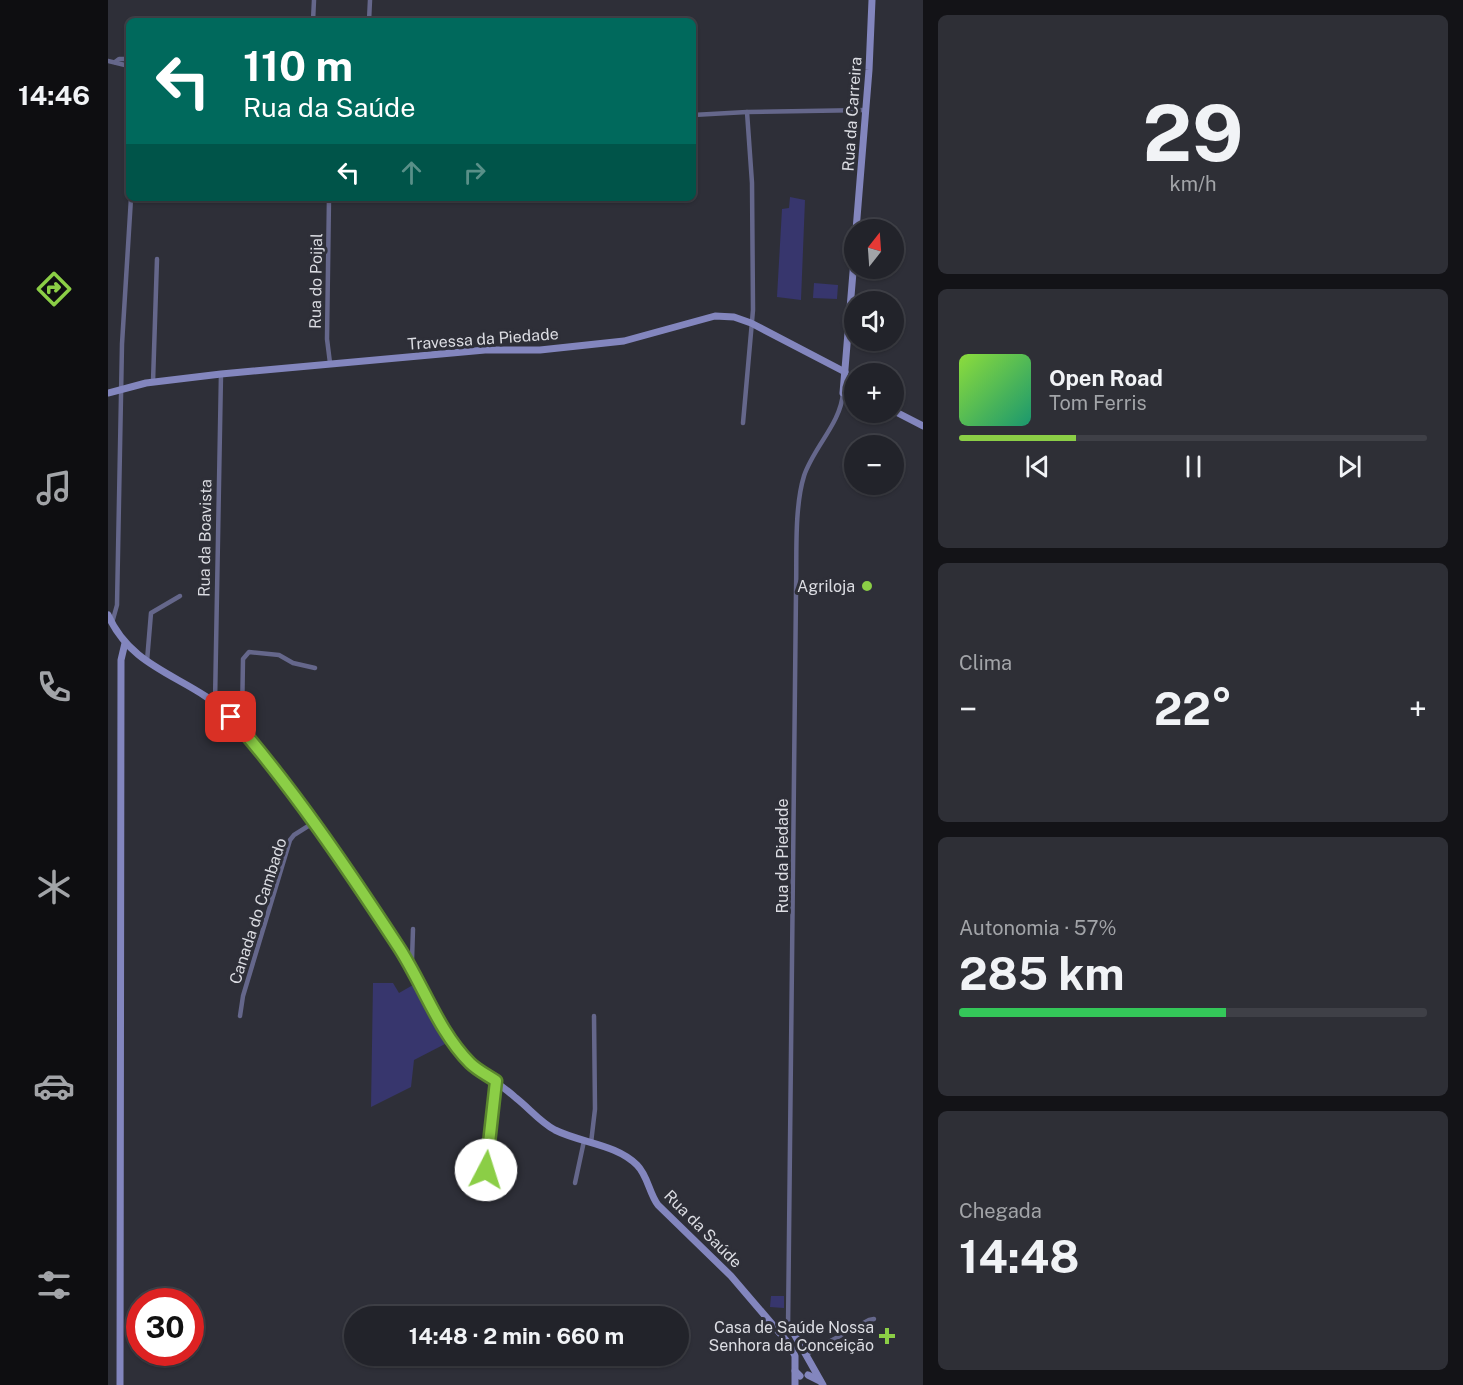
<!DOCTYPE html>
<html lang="pt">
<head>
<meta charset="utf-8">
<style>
	body { margin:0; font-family:"Public Sans",sans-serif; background:#2e2f36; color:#f1f3f6; height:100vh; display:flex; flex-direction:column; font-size:22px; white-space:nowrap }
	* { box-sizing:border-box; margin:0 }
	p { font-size:20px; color:#a2a4a8 }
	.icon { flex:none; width:33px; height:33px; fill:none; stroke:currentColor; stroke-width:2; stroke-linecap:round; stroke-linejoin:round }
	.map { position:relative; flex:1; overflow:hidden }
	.details { display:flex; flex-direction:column; gap:15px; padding:15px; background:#131317; width:540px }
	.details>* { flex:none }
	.top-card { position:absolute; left:18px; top:18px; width:570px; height:183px; border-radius:9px; box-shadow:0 2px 4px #0004,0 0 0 2px #3f4047; background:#00695c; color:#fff; overflow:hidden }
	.needle { width:39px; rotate:17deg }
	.tools { position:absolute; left:736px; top:219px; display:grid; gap:12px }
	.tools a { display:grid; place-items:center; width:60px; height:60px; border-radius:50%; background:#22232a; box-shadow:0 2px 4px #0004,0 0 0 2px #3f4047; font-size:30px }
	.speed { position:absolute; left:18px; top:1288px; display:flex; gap:12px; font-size:30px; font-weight:700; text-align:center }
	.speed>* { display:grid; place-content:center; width:78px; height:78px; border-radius:50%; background:#22232a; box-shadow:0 2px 4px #0004,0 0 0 2px #3f4047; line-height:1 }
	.speed .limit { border:9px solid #d22; background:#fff; color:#111 }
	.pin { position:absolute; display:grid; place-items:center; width:51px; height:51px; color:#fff; margin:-26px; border-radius:12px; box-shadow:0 3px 9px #0006 }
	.me { position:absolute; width:66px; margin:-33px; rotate:5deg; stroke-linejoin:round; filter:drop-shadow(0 0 4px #0008) }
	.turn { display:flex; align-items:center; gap:21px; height:126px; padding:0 18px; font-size:27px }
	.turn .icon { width:78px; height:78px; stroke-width:2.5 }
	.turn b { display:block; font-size:42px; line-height:51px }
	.lanes { display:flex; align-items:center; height:57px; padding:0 18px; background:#0003; justify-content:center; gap:30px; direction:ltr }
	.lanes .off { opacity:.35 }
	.big { font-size:45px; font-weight:700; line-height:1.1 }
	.details .card { flex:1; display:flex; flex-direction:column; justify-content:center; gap:9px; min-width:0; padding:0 21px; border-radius:9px; background:#2e2f36 }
	.details .dial { align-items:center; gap:0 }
	.dial b { font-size:78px; line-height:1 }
	.song { display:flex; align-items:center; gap:18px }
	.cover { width:72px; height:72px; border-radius:9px; background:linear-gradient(135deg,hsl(90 70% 55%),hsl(160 70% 35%)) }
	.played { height:6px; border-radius:3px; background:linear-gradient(90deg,#8bce46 25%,#3f4047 25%) }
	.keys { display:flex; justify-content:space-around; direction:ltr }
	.heat { display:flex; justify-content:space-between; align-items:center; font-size:33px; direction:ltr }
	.charge { height:9px; border-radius:4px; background:linear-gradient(90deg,#34c759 57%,#3f4047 0) }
	.trip { position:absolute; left:236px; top:1306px; width:345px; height:60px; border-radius:30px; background:#22232a; box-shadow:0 2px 4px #0004,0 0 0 2px #3f4047; font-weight:700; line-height:60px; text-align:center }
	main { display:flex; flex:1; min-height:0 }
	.tabs { display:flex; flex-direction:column; width:108px; justify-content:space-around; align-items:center; background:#0e0e11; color:#a2a4a8 }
	.tabs .icon { width:42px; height:42px }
	.tabs .on { color:#8bce46 }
	.tabs b { font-size:27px; color:#f1f3f6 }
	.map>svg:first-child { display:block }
	.green { fill:#37366d }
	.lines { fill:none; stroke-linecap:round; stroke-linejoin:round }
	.street { stroke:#65678b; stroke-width:4.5 }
	.secondary { stroke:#8386be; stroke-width:7 }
	.route-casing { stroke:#5a862e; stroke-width:15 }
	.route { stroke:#8bce46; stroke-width:10 }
	.poi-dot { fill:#8bce46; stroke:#2e2f38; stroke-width:2 }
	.labels { text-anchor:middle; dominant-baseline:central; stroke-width:6; stroke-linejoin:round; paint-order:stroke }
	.street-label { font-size:16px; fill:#dcdde3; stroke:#2e2f38 }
	.poi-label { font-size:16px; fill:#dcdde3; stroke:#2e2f38; text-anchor:end }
</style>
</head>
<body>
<main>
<nav class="tabs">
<b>14:46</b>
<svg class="icon on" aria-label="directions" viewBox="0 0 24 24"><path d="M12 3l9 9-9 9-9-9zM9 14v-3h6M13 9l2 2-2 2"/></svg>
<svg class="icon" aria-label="music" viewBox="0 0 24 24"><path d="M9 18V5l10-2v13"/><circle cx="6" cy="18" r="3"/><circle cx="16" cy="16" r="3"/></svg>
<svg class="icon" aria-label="phone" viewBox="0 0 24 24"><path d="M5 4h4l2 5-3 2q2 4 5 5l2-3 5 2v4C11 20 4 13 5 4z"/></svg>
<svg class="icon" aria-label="climate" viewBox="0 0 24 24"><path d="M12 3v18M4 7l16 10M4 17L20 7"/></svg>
<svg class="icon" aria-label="car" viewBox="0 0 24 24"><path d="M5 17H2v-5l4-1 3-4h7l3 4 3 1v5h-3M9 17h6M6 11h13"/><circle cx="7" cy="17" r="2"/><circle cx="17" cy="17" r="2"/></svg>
<svg class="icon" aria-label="filters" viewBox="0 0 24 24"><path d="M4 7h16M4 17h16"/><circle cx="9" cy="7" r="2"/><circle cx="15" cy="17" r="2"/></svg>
</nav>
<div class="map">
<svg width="815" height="1385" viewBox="0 0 815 1385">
	<rect width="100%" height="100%" fill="#2e2f38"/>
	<g class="green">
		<polygon points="682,197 697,200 693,300 669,297 674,209 681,208"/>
		<polygon points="706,283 730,285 729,299 705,298"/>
		<polygon points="265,983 285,983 291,993 305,985 337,1044 306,1060 303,1087 263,1107"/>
		<polygon points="663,1296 676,1296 676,1308 662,1307"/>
	</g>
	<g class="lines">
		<g class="street">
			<polyline points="205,21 206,0"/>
			<polyline points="261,21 262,0"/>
			<polyline points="0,61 21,66"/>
			<polyline points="7,62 11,59 21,59"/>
			<polyline points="585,115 639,112 758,110"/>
			<polyline points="221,198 219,339 222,363"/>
			<polyline points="45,382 49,259"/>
			<polyline points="635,423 645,310 644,183 639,112"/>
			<polyline points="4,623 9,605 14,344 23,198"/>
			<polyline points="39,661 43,613 72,596"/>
			<polyline points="107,703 113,374"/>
			<polyline points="131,727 134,719 135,659 141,652 171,655 185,663 207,668"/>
			<polyline points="302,964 304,960 305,929"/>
			<polyline points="132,1016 135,996 182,840 186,835 205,823"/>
			<polyline points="483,1143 487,1109 486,1016"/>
			<polyline points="373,1178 378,1170 388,1081"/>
			<polyline points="467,1183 476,1141"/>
			<path d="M680 1329 688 592C689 558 686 508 696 476 705 448 733 423 735 393"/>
			<polyline points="697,1355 761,1320 766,1319"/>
		</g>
		<g class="secondary">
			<polyline points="748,230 761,70 764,0"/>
			<polyline points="747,248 735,393 747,395"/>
			<polyline points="0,393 38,383 113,374 377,350 432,350 516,341 607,316 626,317 643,323 737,372"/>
			<polyline points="786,411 815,426"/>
			<path d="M0 615C25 672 83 676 123 717 161 757 193 805 224 850 250 887 276 924 301 962 318 990 329 1024 350 1049 366 1069 389 1081 408 1098 421 1108 432 1122 447 1130 473 1143 508 1144 529 1165 540 1176 541 1193 550 1205L623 1276 682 1345 687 1356V1371L692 1376"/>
			<polyline points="680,1329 685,1332 715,1385"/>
			<polyline points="700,1375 712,1381"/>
			<polyline points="12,1385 13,660 17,643"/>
			<polyline points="687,1385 687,1371"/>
		</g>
	</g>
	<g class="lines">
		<g class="route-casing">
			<path id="route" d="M123 717C185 788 239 868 290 946 315 984 330 1031 362 1063 369 1070 379 1075 388 1081L378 1170"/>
		</g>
		<use href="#route" class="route"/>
	</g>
	<g class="poi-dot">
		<circle cx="759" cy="586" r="6"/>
		<path d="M776 1327h6v6h6v6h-6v6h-6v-6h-6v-6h6z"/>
	</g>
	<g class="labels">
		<g class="street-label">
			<text transform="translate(744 114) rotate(-86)">Rua da Carreira</text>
			<text transform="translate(208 281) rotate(-89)">Rua do Poijal</text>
			<text transform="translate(375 339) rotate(-4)">Travessa da Piedade</text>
			<text transform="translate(97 538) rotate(-89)">Rua da Boavista</text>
			<text transform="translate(674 856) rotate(-90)">Rua da Piedade</text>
			<text transform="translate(150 911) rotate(-72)">Canada do Cambado</text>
			<text transform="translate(595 1229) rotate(45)">Rua da Saúde</text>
		</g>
		<g class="poi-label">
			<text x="747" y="586">Agriloja</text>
			<text x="766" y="1327">Casa de Saúde Nossa<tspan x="766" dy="18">Senhora da Conceição</tspan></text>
		</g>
	</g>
</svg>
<div class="tools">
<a><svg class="needle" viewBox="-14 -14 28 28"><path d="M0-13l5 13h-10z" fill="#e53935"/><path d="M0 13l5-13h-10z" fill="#a2a4a8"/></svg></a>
<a><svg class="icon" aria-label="sound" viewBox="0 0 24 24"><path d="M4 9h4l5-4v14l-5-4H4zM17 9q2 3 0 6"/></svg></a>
<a>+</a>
<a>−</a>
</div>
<div class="speed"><div class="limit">30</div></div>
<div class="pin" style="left:123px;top:717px;background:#d93025"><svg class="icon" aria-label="arrive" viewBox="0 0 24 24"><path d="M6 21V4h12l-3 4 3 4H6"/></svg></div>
<svg class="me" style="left:378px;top:1170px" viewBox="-20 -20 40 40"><circle r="19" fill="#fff"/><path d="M0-13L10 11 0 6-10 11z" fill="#8bce46"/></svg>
<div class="trip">14:48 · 2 min · 660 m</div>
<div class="top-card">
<div class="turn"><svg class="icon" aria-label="left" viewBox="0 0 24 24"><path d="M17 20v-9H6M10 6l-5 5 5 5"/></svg><div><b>110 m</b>Rua da Saúde</div></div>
<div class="lanes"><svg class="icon" aria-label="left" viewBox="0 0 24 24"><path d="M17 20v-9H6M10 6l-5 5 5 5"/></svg><svg class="icon off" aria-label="ahead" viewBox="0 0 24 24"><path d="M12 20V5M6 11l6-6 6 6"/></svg><svg class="icon off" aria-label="right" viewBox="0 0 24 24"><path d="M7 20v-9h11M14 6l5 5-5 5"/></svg></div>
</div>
</div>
<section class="details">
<div class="card dial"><b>29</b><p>km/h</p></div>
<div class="card">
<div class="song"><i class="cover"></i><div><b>Open Road</b><p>Tom Ferris</p></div></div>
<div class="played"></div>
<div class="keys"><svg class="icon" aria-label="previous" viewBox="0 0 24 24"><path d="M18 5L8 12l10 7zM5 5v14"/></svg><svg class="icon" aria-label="pause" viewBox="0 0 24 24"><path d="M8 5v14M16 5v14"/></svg><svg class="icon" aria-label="next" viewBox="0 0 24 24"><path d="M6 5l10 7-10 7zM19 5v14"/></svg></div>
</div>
<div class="card"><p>Clima</p>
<div class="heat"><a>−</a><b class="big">22°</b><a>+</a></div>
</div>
<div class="card"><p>Autonomia · 57%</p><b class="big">285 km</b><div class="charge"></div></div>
<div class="card"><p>Chegada</p><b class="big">14:48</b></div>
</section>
</main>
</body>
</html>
